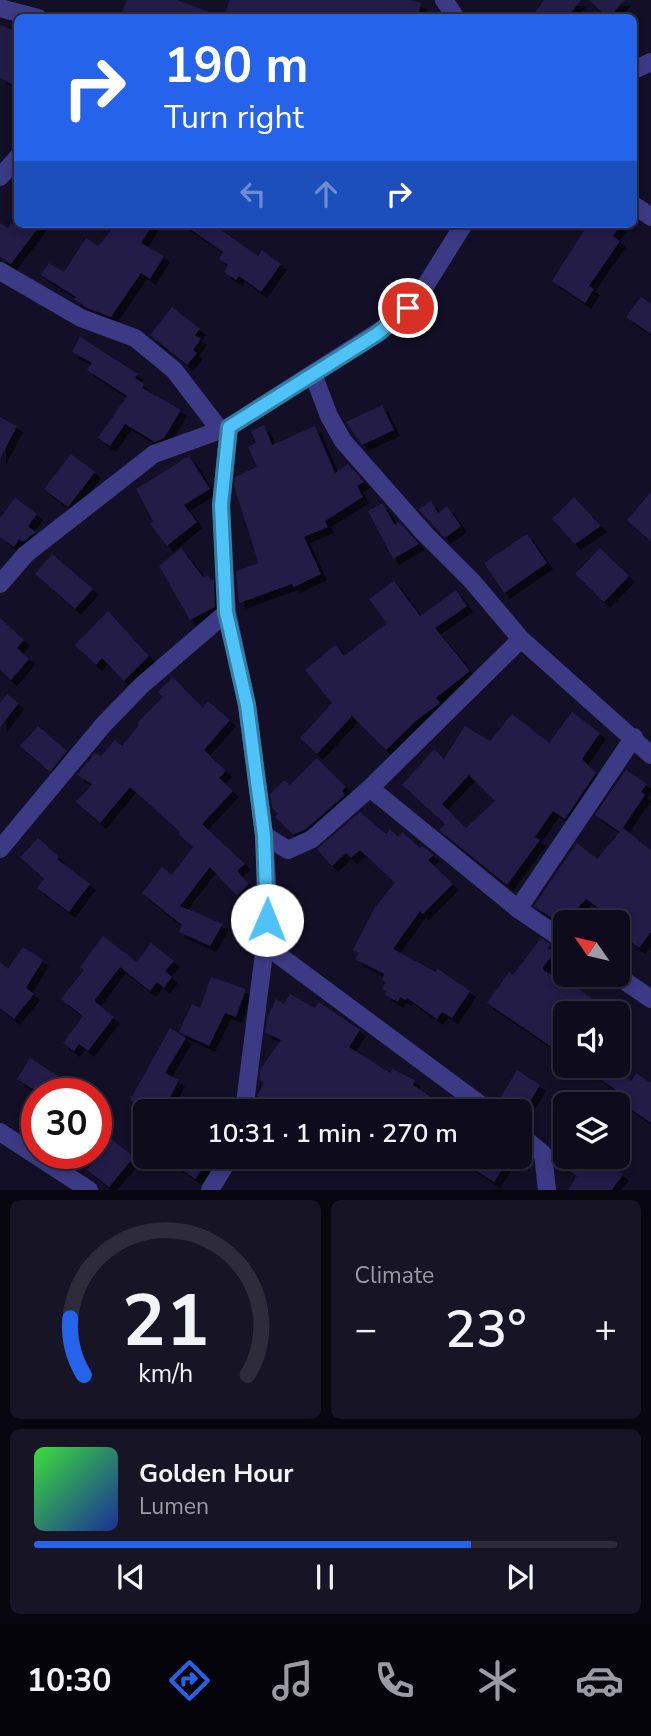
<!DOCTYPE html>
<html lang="en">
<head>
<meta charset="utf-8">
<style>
	body { margin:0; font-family:"Nunito Sans",sans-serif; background:#171425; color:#f1f3f6; height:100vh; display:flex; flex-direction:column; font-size:26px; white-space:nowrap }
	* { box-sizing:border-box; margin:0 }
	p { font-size:23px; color:#9b9ba3 }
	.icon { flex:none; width:38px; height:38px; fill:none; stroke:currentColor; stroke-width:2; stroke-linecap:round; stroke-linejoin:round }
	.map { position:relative; height:1190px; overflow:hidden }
	.panel { display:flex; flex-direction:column; gap:10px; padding:10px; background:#08060f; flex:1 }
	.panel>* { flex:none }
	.top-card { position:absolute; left:14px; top:14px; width:623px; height:214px; border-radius:10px; box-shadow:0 4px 10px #0003,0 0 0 2px #2e2b3b; background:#2563eb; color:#fff; overflow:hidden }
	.needle { width:46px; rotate:304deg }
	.fabs { position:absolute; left:553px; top:910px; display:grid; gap:14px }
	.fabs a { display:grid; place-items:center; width:77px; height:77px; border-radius:10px; background:#0e0b1c; box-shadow:0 4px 10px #0003,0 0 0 2px #2e2b3b; font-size:35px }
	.speed { position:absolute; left:21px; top:1078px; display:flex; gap:14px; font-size:35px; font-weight:700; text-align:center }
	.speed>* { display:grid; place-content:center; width:91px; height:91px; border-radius:50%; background:#0e0b1c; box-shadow:0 4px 10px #0003,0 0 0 2px #2e2b3b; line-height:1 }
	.speed .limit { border:10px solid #d22; background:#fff; color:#111 }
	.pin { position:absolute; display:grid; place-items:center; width:60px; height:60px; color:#fff; margin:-30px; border:4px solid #fff; border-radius:50%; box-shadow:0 2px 7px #0007 }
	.me { position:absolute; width:77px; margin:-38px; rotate:1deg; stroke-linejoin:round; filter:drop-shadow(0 0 5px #0008) }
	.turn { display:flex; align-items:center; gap:24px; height:147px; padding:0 35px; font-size:32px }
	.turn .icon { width:91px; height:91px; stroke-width:2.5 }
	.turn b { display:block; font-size:49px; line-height:60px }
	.lanes { display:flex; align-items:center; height:66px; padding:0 35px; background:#0003; justify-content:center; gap:35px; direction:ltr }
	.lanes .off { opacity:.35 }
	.big { font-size:52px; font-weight:600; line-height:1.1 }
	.panel .card { flex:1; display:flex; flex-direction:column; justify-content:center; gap:10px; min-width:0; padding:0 24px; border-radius:10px; background:#171425 }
	.panel .dial { align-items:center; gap:0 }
	.dial svg { height:182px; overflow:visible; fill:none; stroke:#2e2b3b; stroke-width:7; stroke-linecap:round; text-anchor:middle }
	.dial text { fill:#f1f3f6; stroke:none }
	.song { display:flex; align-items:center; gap:21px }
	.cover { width:84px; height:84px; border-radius:10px; background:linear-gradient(135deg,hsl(120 70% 55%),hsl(230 70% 35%)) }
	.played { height:7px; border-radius:4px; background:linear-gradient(90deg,#2563eb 75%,#2e2b3b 75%) }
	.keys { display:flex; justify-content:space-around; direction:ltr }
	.heat { display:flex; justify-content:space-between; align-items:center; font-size:38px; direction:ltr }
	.panel .tiles { flex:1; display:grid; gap:10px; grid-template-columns:1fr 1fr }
	.card:last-child { grid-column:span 2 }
	.trip { position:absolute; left:133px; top:1099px; width:399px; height:70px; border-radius:10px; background:#0e0b1c; box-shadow:0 4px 10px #0003,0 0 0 2px #2e2b3b; font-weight:600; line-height:70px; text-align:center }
	.tabs { display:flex; height:112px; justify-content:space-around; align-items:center; background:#06040b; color:#9b9ba3 }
	.tabs .icon { width:49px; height:49px }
	.tabs .on { color:#2563eb }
	.tabs b { font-size:32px; color:#f1f3f6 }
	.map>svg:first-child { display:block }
	.building { fill:#241b47; fill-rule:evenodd; filter:url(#shadow) }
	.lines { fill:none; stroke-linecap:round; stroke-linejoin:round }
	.minor { stroke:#3d3a85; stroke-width:18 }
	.route-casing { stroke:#337fa1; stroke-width:18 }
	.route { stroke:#4fc3f7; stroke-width:12 }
</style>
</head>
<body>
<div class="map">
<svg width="651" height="1190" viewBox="0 0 651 1190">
	<defs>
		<filter id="shadow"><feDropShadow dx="6" dy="6" stdDeviation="0" flood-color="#0009"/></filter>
	</defs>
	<rect width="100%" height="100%" fill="#130f26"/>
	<g class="building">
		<polygon points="127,0 177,0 220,16 119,18"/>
		<polygon points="230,0 409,0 421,3 418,18 223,18"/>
		<polygon points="544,0 581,0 567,18 531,18"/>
		<polygon points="589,0 625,0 608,18"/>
		<polygon points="0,25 18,32 18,76 13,85 0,78"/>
		<polygon points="0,223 8,228 11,224 41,224 11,264 0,257"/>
		<polygon points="116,224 153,224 141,243 164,256 150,279 141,273 111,317 87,308 74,299 76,297 41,275 49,263 64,272 86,238 98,246"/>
		<polygon points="183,224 212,224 258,256 262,250 281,264 261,292 239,276 236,280 224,272 228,265 219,259 223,252"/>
		<polygon points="588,224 621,224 613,236 620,241 589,286 594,289 585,303 552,281"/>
		<polygon points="641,297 651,304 651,334 626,317"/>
		<polygon points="172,307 200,329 195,335 201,339 193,350 197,353 187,365 150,335"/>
		<polygon points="80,337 138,374 135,378 144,384 142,388 181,410 164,438 155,442 125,424 110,446 98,438 127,396 87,370 92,363 72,352"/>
		<polygon points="382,405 394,430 362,445 346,422"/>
		<polygon points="0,417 17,426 0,459"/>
		<polygon points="264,425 272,445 315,426 335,473 348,464 364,482 357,486 363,497 325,521 328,527 304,537 321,574 294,587 292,584 239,603 236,571 257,564 258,561 234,486 235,477 257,467 248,447 256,443 251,431"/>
		<polygon points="71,454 95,472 68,507 44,489"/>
		<polygon points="189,456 210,489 184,505 197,522 167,546 150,524 153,521 136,489"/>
		<polygon points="651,492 651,542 627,520"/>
		<polygon points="574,497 601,526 575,544 552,519"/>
		<polygon points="15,498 37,514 28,526 36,532 23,542 19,539 14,547 0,537 0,518"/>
		<polygon points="431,501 438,513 447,506 461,526 445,538 418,509"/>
		<polygon points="382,503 395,525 399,522 419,544 393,559 368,511"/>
		<polygon points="527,534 547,563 504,593 484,563"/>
		<polygon points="181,548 203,577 208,575 211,580 214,579 215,607 190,620 159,566"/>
		<polygon points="600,548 629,576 604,602 575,574"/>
		<polygon points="52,554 93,589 75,609 35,574"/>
		<polygon points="394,581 420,616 456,590 467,606 435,628 470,671 436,698 440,703 417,720 386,750 352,716 317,754 300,738 332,703 305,670 335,645 344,656 387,623 369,599"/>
		<polygon points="108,611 149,656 124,681 102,658 96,665 75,645"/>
		<polygon points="0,618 24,640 17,648 29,659 11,680 0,670"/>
		<polygon points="173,677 203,708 208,701 230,720 204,750 226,771 219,778 233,791 202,824 245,864 237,871 249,884 237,896 210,867 180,906 223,924 210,946 179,932 182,925 142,893 162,867 172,875 193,847 178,834 180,832 130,787 100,823 76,802 92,784 77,775 95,753 101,756 115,740 122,746 139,725 137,723 163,697 158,692"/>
		<polygon points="7,694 19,703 0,727 0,703"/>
		<path d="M572 712 600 733 582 759 596 773 565 819 553 811 535 837 540 840 507 885 439 830 445 824 402 785 434 749 444 759 465 726 490 741 512 714 549 743ZM469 775 495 801 466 828 442 804Z"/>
		<polygon points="38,726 67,751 50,772 20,746"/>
		<polygon points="317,758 346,787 342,791 345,795 306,829 293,835 275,817 278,814 272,808 270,794 284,780 290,785"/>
		<polygon points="626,770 647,784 641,792 645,795 620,832 595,815"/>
		<polygon points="360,812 386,834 390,829 398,837 402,832 420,848 422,846 434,855 428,860 453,884 423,914 420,911 393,949 436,972 438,969 470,991 452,1018 442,1012 437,1019 407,998 405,1000 400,997 398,1002 385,995 387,991 382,989 386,982 382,980 384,974 355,959 359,953 353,950 375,907 395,883 360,850 351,858 346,853 332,866 317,849"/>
		<polygon points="623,828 651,850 651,932 639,948 618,932 618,922 586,899 565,922 565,927 534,906 577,843 597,859"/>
		<polygon points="38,838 59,857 57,859 90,884 69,912 37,888 44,879 20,857"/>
		<polygon points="103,936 137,962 151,943 174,961 165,971 172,977 164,988 157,982 150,991 120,967 94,1001 114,1017 88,1051 79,1044 74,1051 63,1043 83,1016 61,999 84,970 80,967"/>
		<polygon points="541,938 551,945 548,948 554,952 542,969 566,985 569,982 611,1013 565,1013 565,1056 487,1003 509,972 513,975"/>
		<polygon points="23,947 43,960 26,988 34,994 14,1019 0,1008 0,962 8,969"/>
		<polygon points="211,977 246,989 236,1017 225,1013 209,1046 179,1032 192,1004 200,1008"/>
		<polygon points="290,994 315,1008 319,1002 360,1030 349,1047 390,1073 392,1069 415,1080 413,1085 452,1111 262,1111 268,1104 257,1096 264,1083 259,1080 261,1068 281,1040 265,1032 268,1016 276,999 284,1004"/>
		<polygon points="170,1028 186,1038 165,1073 179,1080 163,1111 152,1111 130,1100"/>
		<polygon points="30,1058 63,1079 78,1094 41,1094 17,1079"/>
		<polygon points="581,1066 608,1066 631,1081 636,1073 651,1083 651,1123 618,1100 622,1094"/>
		<polygon points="517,1070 540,1085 524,1111 510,1111 497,1103"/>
		<polygon points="111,1139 134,1157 109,1187 87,1170"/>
		<polygon points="164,1157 195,1157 206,1164 195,1179"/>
		<polygon points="455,1157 510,1157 494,1182"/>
		<polygon points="590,1157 598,1157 623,1174 612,1190 568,1190 577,1176 570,1171 578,1158 586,1163"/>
	</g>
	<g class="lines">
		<g class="minor">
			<polyline points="444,0 456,18"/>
			<polyline points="0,8 38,18"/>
			<polyline points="634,70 651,62"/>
			<polyline points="0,177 18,157"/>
			<polyline points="634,205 651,217"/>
			<polyline points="0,271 81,318 135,338 174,370 220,430"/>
			<polyline points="313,374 329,416 343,441 424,533 472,581 521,639 651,755"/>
			<polyline points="229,427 221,505 227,612 247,705 264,835 268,896 265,945 244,1111"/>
			<polyline points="0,584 26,554 154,454 229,427 395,321 424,288 464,224"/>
			<polyline points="370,788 518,909 565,941"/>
			<polyline points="264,835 288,850 312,839 370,788 521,639"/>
			<polyline points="0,849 104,724 142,685 227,612"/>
			<polyline points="518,909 634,737"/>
			<polyline points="265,945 489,1111"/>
			<polyline points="616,975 651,999"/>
			<polyline points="0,1132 89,1190"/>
			<polyline points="520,1135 543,1154 547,1190"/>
			<polyline points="210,1190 230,1157"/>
		</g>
	</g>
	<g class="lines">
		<g class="route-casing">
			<polyline id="route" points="267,920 264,835 247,705 226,612 221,505 229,427 377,334 408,308"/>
		</g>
		<use href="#route" class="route"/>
	</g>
</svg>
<div class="fabs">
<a><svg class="needle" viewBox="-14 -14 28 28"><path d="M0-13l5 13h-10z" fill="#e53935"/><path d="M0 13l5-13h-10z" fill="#9b9ba3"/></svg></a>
<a><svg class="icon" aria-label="sound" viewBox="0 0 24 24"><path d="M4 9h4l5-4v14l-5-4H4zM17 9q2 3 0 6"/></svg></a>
<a><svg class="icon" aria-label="layers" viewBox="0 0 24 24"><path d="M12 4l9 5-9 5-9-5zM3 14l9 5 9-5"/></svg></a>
</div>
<div class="speed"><div class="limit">30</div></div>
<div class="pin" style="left:408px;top:308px;background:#d93025"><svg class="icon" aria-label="arrive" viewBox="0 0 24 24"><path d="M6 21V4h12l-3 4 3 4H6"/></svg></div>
<svg class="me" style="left:267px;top:920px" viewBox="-20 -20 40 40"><circle r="19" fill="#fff"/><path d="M0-13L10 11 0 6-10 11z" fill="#4fc3f7"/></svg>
<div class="trip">10:31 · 1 min · 270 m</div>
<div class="top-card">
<div class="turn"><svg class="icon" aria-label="right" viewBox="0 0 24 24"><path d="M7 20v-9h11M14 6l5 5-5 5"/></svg><div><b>190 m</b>Turn right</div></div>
<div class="lanes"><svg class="icon off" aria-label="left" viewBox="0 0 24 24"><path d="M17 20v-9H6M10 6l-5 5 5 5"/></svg><svg class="icon off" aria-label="ahead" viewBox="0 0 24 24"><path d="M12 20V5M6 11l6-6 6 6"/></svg><svg class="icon" aria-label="right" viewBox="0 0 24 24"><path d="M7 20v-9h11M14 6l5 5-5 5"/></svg></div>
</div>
</div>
<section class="panel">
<div class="tiles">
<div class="card dial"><svg viewBox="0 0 100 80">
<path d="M14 69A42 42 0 1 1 86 69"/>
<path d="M14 69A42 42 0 0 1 8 44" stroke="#2563eb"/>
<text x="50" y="56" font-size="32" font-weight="700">21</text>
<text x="50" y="72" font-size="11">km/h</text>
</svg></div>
<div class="card"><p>Climate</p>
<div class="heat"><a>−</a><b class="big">23°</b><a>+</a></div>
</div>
<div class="card">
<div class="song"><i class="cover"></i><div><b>Golden Hour</b><p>Lumen</p></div></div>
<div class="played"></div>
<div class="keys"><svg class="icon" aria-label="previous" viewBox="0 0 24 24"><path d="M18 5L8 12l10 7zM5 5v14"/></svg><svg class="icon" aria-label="pause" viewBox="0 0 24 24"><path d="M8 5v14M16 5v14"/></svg><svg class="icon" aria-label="next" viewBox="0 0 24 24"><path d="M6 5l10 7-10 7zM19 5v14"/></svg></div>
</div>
</div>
</section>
<nav class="tabs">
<b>10:30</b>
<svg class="icon on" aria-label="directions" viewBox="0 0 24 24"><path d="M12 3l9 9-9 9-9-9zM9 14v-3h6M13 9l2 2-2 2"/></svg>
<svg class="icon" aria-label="music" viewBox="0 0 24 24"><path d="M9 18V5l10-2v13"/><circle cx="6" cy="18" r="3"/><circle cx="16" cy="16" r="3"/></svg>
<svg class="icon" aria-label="phone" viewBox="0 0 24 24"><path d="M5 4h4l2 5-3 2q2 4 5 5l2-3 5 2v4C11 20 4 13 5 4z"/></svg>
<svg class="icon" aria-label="climate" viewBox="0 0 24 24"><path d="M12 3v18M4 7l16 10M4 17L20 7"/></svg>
<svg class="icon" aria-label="car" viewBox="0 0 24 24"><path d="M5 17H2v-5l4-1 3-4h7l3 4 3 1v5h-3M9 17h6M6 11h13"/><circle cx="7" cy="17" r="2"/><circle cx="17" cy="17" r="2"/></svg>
</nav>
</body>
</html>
